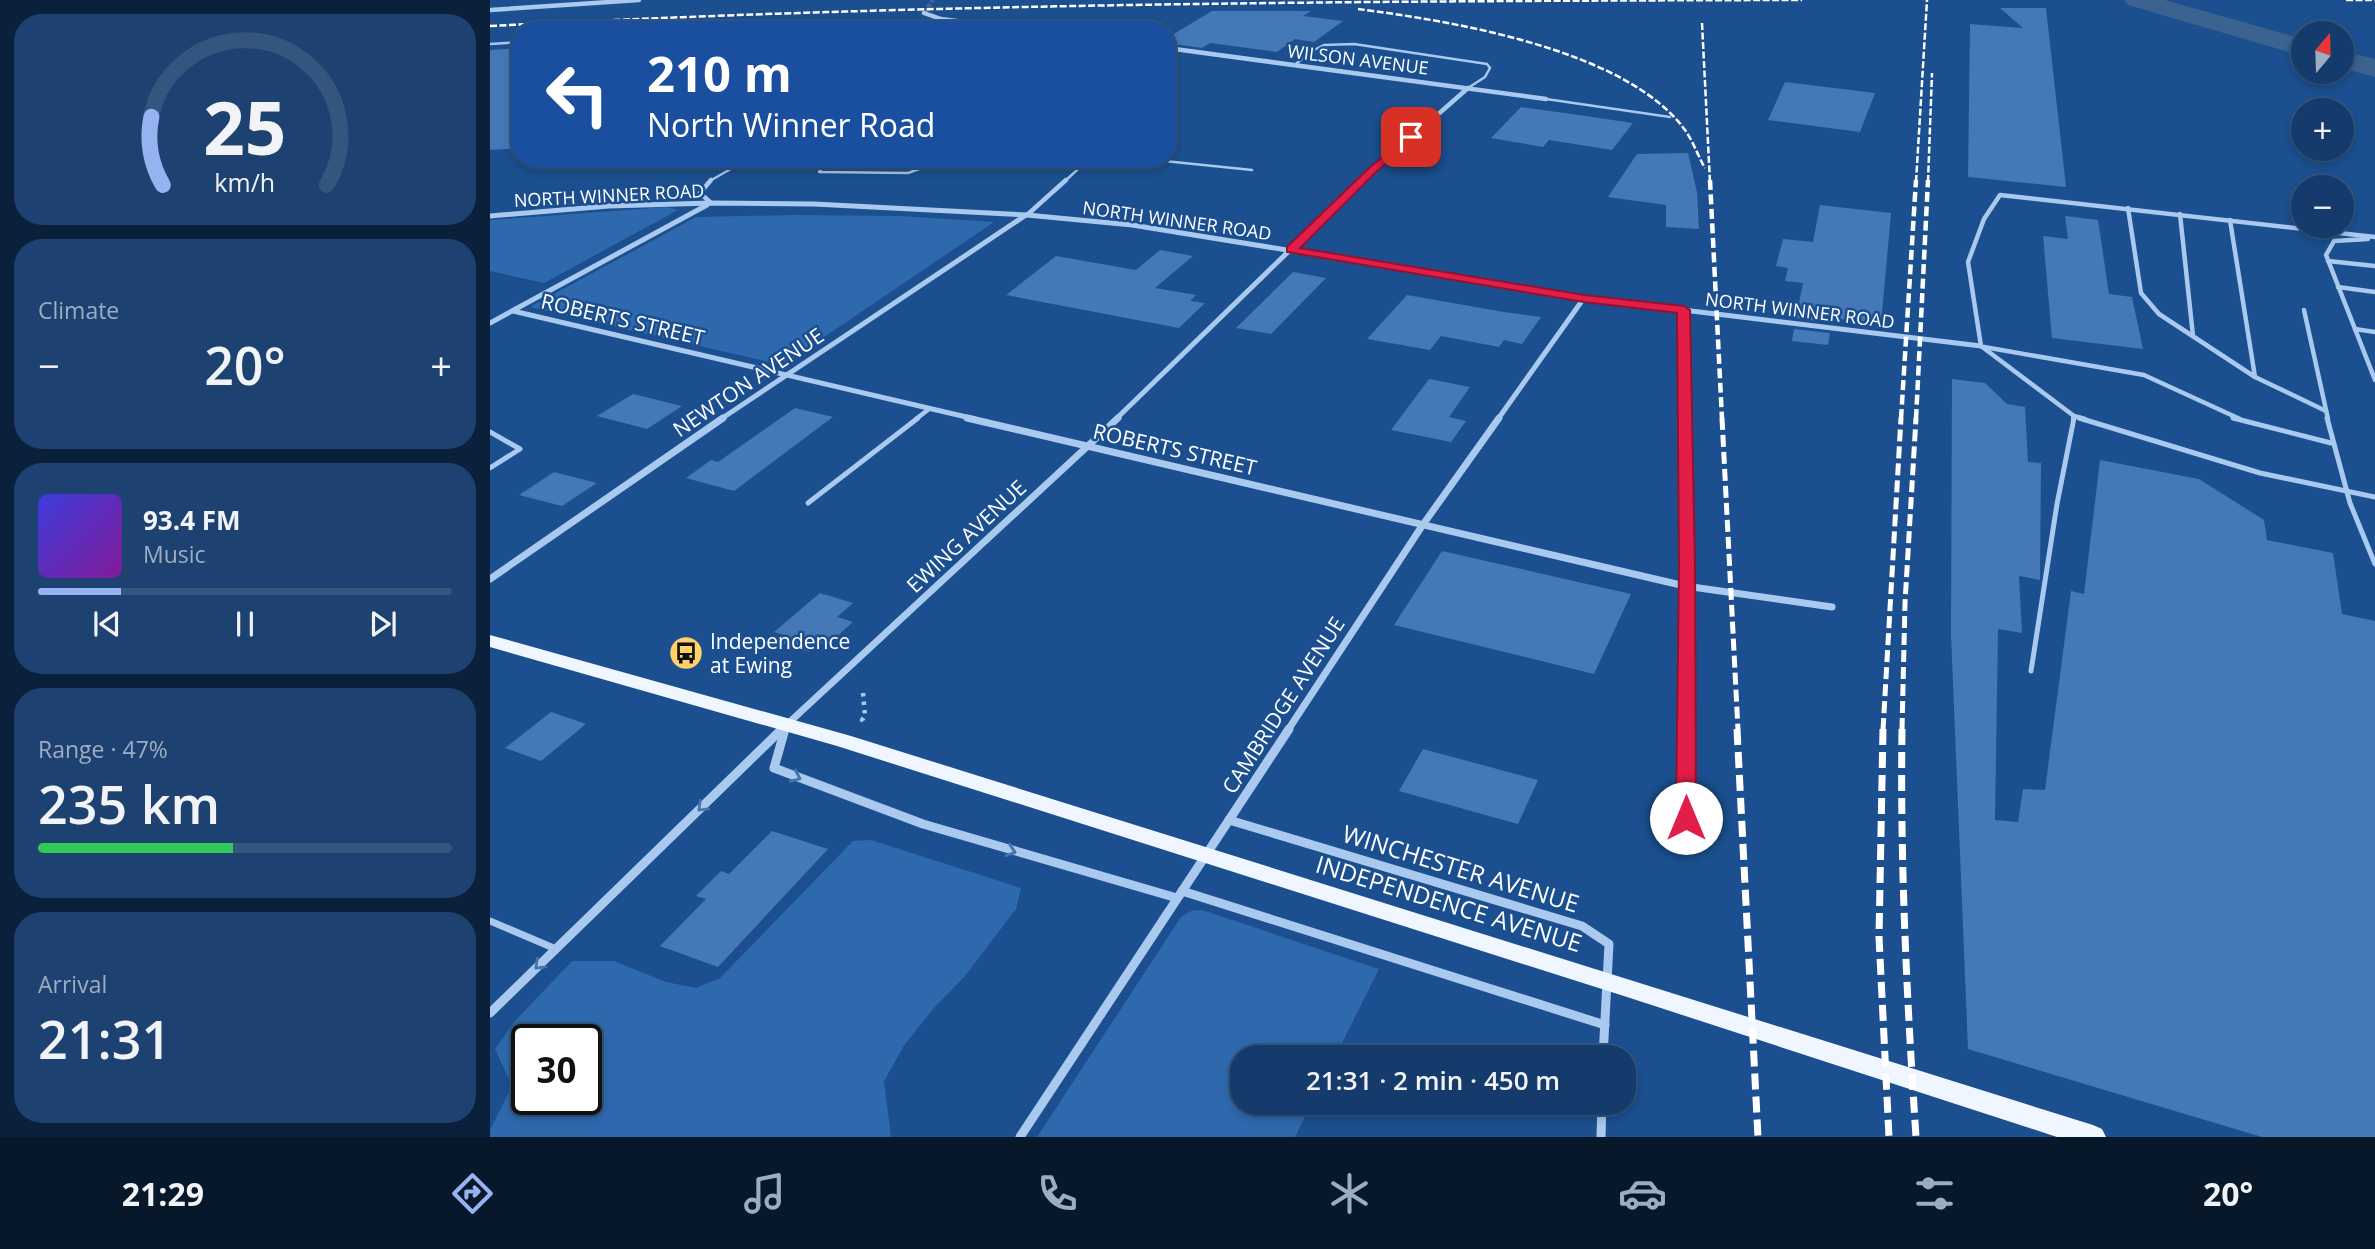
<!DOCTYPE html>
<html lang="en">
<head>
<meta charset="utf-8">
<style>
	body { margin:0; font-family:"Open Sans",sans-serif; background:#1d4271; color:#f1f3f6; height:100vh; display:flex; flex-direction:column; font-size:26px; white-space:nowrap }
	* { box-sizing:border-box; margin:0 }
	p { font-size:23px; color:#9dadc1 }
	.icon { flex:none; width:38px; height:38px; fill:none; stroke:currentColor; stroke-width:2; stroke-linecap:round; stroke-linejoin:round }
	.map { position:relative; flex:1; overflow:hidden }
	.details { display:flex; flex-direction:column; gap:14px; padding:14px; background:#0b203b; width:490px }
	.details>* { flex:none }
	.hud { position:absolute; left:21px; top:21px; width:665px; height:147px; border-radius:28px; box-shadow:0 4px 10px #0003,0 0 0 2px #33557e; background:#1a4fa0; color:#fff; overflow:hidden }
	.needle { width:46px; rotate:19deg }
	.buttons { position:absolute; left:1801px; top:21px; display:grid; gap:14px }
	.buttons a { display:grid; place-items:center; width:63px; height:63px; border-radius:50%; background:#143b6b; box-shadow:0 4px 10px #0003,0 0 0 2px #33557e; font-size:35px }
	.speed { position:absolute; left:21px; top:1024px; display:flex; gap:14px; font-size:35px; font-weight:700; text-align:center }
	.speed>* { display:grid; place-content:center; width:91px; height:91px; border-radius:50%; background:#143b6b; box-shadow:0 4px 10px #0003,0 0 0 2px #33557e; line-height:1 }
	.speed .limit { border:4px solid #111; border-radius:10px; background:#fff; color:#111 }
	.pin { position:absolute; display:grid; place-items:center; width:60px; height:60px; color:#fff; margin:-30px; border-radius:14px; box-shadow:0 4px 10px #0006 }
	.me { position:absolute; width:77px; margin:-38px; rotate:0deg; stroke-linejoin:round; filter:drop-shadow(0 0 5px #0008) }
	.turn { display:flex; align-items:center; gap:24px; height:147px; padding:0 21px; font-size:32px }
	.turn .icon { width:91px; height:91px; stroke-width:2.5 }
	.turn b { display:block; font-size:49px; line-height:60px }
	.big { font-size:52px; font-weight:600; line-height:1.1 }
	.details .widget { flex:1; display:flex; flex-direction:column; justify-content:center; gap:10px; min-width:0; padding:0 24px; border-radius:28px; background:#1d4271 }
	.details .dial { align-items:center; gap:0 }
	.dial svg { height:182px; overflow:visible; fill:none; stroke:#33557e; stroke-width:7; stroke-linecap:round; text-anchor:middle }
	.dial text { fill:#f1f3f6; stroke:none }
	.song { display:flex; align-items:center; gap:21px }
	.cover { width:84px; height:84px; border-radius:10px; background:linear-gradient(135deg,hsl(240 70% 55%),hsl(290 70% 35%)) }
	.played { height:7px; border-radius:4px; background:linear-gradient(90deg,#95b2f1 20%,#33557e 20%) }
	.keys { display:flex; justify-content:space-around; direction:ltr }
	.heat { display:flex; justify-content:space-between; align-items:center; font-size:38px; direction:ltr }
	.charge { height:10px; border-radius:5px; background:linear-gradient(90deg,#34c759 47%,#33557e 0) }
	.trip { position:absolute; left:740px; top:1045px; width:406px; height:70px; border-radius:28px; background:#143b6b; box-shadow:0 4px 10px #0003,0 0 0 2px #33557e; font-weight:600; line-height:70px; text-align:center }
	.menu { display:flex; height:112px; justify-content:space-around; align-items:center; background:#08182b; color:#9dadc1 }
	.menu .icon { width:49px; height:49px }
	.menu .current { color:#95b2f1 }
	.menu b { font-size:32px; color:#f1f3f6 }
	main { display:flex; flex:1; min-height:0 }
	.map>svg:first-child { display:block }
	.green { fill:#2e69ad; fill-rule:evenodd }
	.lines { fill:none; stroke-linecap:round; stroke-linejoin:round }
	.river { fill:#3c6290; fill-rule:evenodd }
	.building { fill:#4478b7 }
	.minor-tunnel { stroke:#3d69a0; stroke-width:4.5; stroke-dasharray:4.5 2; stroke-linecap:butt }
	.path { stroke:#a9c9ee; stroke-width:4.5; stroke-dasharray:3.5 5; stroke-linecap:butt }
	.service-far3 { stroke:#a9c9ee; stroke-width:2.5 }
	.service-far2 { stroke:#a9c9ee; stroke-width:4.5 }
	.service-far1 { stroke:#a9c9ee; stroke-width:5 }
	.service { stroke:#a9c9ee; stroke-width:7 }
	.minor-far3 { stroke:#a9c9ee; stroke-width:4.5 }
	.minor-far2 { stroke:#a9c9ee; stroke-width:5 }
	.minor-far1 { stroke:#a9c9ee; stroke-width:7 }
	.minor { stroke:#a9c9ee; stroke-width:9 }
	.primary { fill:#f0f6ff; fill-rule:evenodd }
	.rail-far3 { stroke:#fff; stroke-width:2.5; stroke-dasharray:7 2.5; stroke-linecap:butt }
	.rail-far2 { stroke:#fff; stroke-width:4.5; stroke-dasharray:10 4.5; stroke-linecap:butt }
	.rail-far1 { stroke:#fff; stroke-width:5; stroke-dasharray:12 5; stroke-linecap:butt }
	.rail { stroke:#fff; stroke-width:7; stroke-dasharray:16 7; stroke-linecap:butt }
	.oneway { stroke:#4674ac }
	.route { fill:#e11d48; stroke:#92132f; stroke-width:2 }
	.labels { text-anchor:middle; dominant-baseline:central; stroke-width:5; stroke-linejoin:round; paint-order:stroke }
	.far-street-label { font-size:18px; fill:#fff; stroke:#1b4f8f }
	.street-label { font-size:21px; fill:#fff; stroke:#1b4f8f }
	.poi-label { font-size:21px; fill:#fff; stroke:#1b4f8f; text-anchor:start }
	.near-street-label { font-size:24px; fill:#fff; stroke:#1b4f8f }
</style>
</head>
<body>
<main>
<section class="details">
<div class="widget dial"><svg viewBox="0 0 100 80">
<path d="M14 69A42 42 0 1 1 86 69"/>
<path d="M14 69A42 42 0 0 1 9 39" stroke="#95b2f1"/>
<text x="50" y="56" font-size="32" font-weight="700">25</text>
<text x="50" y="72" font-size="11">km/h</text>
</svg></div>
<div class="widget"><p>Climate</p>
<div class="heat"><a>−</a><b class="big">20°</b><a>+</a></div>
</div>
<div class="widget">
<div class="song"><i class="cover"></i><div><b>93.4 FM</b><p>Music</p></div></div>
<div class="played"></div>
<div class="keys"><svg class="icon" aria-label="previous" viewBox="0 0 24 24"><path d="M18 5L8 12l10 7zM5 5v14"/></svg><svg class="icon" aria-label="pause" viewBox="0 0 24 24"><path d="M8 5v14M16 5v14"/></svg><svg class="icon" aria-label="next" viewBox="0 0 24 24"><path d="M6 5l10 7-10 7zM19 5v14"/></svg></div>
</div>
<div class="widget"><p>Range · 47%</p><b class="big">235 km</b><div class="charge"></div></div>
<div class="widget"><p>Arrival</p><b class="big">21:31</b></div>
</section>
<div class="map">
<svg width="1885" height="1137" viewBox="0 0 1885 1137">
	<rect width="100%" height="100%" fill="#1b4f8f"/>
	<g class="green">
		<polygon points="177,207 188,210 54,283 0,271 0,220"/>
		<polygon points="304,215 411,216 504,222 293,365 40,307 206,217"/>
		<path d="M381 840 531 888 526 909 475 976 444 1008 415 1044 394 1081 401 1137H0V1130L22 1086 5 1049 25 1021 82 961H124L176 982 206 988 230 978 363 841ZM37 1040H96V1099H37Z"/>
		<polygon points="712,910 889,969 845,1057 752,1057 752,1102 822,1103 805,1137 547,1137 691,917 701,911"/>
	</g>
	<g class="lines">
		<g class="river">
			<polygon points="1634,0 1675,0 1813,39 1813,56 1638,5"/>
			<polygon points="1852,51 1885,59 1885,77 1852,68"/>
		</g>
	</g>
	<g class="building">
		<polygon points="1510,8 1556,8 1576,187 1478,177 1480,24 1533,28"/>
		<polygon points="722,11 821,11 813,16 853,21 824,42 805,39 787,52 720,43 712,48 677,43 677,38"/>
		<polygon points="30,48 30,148 0,150 0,50"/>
		<polygon points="1295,82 1385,93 1370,132 1278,120"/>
		<polygon points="1031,107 1082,114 1143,123 1122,150 1059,140 1053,147 1001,138"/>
		<polygon points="1198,153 1207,192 1209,229 1176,227 1176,205 1118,197 1147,154"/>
		<polygon points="1330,205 1401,213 1391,324 1342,318 1341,323 1306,318 1313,283 1295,281 1298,268 1286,266 1293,239 1323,242"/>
		<polygon points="1575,216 1608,220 1619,294 1642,297 1653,349 1562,338 1553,236 1578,239"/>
		<polygon points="670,250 703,256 665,288 706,295 700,301 715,303 689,328 516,295 566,256 646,270"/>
		<polygon points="803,272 836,278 781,334 746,328"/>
		<polygon points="917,295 1014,312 1051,317 1032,344 1014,340 1009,347 951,336 940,350 877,339"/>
		<polygon points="1304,329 1340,333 1338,345 1302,341"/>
		<polygon points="939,379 980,387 959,417 976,421 961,442 901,430"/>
		<polygon points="1462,379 1495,383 1517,404 1535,407 1538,462 1551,463 1550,580 1529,576 1532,633 1508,629 1505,820 1528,822 1533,789 1555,790 1581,591 1594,594 1610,460 1709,479 1774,520 1777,540 1843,553 1852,614 1885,621 1885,1137 1772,1137 1478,1049 1461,634"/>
		<polygon points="143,394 192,406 157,429 107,416"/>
		<polygon points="305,408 343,417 244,491 196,478 221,460 228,462"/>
		<polygon points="64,472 107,483 72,506 29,495"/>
		<polygon points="952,551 1141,594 1104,674 904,625"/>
		<polygon points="330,593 363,603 347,617 363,622 337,645 329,643 319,652 289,642 297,636 284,632"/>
		<polygon points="61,712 96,724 51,761 15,748"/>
		<polygon points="933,749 1048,780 1028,824 909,791"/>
		<polygon points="282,831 338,849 228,967 170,946 216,899 206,896 231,871 239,874"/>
	</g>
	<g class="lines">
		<polyline class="minor-tunnel" points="434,13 443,0"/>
		<polyline class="path" points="373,693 375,716 372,720 376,721"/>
		<g class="service-far3">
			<path d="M214 30C257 26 322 12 362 30"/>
			<polyline points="0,44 30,42"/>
			<polyline points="805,65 818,53 834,45 864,44 997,64 1000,68 995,77 978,88"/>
			<polyline points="1056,99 1180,117"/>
			<polyline points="339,159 329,172 418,173 429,169 439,159"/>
			<polyline points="655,159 762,170"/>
			<polyline points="218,182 258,159"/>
			<polyline points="574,182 599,159"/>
		</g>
		<g class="service-far2">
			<polyline points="221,203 210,193 221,180"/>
			<polyline points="1638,208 1651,293 1669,314 1765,377 1836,411"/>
			<polyline points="1690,214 1703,336"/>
			<polyline points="537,215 576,180"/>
			<polyline points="1740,220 1765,377"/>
			<polyline points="1878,239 1844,241 1836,255 1885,380"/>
			<polyline points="1838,261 1885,266"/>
			<polyline points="1848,287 1885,292"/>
			<polyline points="1814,310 1838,419"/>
			<polyline points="1865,329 1885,332"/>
			<polyline points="1494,347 1654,375 1750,419"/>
			<polyline points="426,419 439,409"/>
			<polyline points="1583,419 1584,416"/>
			<polyline points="1595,419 1584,416 1491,346 1478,262 1494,219 1510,195 1885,237"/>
		</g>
		<g class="service-far1">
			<polyline points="1589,418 1770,473 1885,497"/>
			<polyline points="1743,418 1841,443"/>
			<polyline points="1837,418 1860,503 1885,564"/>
			<polyline points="0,432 30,449 0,468"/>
			<polyline points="318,503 428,418"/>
			<polyline points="1541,671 1567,504 1584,418"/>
		</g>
		<polyline class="service" points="0,921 66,949"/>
		<g class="minor-far3">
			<polyline points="0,10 149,0"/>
			<polyline points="434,13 451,19 535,30"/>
			<polyline points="677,48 1056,99"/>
			<polyline points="871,182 978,88"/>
		</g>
		<g class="minor-far2">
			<polyline points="0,216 119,206 221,203 324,204 537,215 642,225 1094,298 1491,346"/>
			<polyline points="1193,310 1195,419"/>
			<polyline points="23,311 485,419"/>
			<polyline points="0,323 217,205"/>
			<polyline points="231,419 536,215"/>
			<polyline points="626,419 872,180"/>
			<polyline points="1008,419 1094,298"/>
		</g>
		<g class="minor-far1">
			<polyline points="477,418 1195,586 1342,607"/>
			<polyline points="1195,418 1196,730"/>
			<polyline points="0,579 233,418"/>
			<polyline points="291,730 628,418"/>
			<polyline points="295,730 296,726"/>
			<polyline points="798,730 932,526 1009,418"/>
		</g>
		<g class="minor">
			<polyline points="295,729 284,768 433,824 687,898"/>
			<polyline points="1196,818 1196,729"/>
			<polyline points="739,820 1092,926 1119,944 1113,1057"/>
			<polyline points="692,891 1115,1025"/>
			<polyline points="0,1013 292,729"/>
			<polyline points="530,1137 799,729"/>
			<polyline points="1111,1137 1112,1102"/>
		</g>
		<polygon class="primary" points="0,635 361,736 1603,1125 1612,1129 1616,1137 1567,1137 1137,997 347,746 0,647"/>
		<g class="rail-far3">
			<polyline points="1856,0 1885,0"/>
			<path d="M868 9C961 21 1136 49 1195 130 1203 141 1208 156 1215 168"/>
			<polyline points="1212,23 1220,182"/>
			<path d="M0 26C437 3 874 1 1312 0"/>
			<polyline points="1426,182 1437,0"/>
			<polyline points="1438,182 1442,73"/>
		</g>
		<g class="rail-far2">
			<polyline points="1220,180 1232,419"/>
			<polyline points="1411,419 1426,180"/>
			<polyline points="1426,419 1438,180"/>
		</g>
		<g class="rail-far1">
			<polyline points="1232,418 1248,730"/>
			<polyline points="1393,730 1411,418"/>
			<polyline points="1412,730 1415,603 1426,418"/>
		</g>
		<g class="rail">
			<polyline points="1247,729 1268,1137"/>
			<polyline points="1393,729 1389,937 1399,1137"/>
			<path d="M1412 729C1410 865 1417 1001 1426 1137"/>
		</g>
	</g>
	<defs><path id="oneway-chevron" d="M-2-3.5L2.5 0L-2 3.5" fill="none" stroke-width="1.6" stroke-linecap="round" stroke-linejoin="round" transform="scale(1.75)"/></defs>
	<g class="oneway">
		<use href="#oneway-chevron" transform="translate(306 777) rotate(24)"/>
		<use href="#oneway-chevron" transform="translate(212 807) rotate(136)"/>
		<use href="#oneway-chevron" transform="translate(521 851) rotate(18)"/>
		<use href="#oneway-chevron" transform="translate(49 965) rotate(136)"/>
	</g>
	<polygon class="route" points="921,134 926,137 924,139 886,172 810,248 1094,295 1194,306 1200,310 1205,565 1206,818 1203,823 1189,823 1186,818 1189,565 1187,313 1094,302 797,252 797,247 879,168"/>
	<defs>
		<g id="bus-disc" transform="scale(1.75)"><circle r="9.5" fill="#ffd166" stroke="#1b4f8f"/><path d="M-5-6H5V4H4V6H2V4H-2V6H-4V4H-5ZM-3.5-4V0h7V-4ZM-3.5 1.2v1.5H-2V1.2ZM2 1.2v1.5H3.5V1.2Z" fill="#111"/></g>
	</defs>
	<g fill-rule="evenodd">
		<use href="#bus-disc" x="196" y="653"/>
	</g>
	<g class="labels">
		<g class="far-street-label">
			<text transform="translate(868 59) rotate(7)">WILSON AVENUE</text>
			<text transform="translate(119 195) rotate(-3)">NORTH WINNER ROAD</text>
			<text transform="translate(687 220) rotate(8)">NORTH WINNER ROAD</text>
			<text transform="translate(1310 310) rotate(7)">NORTH WINNER ROAD</text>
		</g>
		<g class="street-label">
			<text transform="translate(133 319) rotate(13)">ROBERTS STREET</text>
			<text transform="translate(258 382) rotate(-34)">NEWTON AVENUE</text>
			<text transform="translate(685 449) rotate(13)">ROBERTS STREET</text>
			<text transform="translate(476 536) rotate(-43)">EWING AVENUE</text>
			<text transform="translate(793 705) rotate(-57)">CAMBRIDGE AVENUE</text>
		</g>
		<g class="poi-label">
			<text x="220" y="641">Independence<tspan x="220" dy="24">at Ewing</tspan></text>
		</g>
		<g class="near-street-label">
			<text transform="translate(971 868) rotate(17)">WINCHESTER AVENUE</text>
			<text transform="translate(959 903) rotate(17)">INDEPENDENCE AVENUE</text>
		</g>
	</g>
</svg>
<div class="buttons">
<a><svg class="needle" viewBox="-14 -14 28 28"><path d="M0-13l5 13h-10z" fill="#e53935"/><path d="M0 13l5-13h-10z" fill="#9dadc1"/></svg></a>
<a>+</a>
<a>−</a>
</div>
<div class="speed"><div class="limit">30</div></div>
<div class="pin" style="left:921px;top:137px;background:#d93025"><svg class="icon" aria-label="arrive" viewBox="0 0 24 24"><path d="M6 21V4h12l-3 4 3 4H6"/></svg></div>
<svg class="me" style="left:1196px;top:818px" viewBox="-20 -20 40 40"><circle r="19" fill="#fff"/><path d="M0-13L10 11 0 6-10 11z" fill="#e11d48"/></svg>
<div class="trip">21:31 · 2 min · 450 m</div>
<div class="hud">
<div class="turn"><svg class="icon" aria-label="left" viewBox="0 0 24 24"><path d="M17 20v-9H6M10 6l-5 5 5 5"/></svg><div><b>210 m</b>North Winner Road</div></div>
</div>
</div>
</main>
<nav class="menu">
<b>21:29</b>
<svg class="icon current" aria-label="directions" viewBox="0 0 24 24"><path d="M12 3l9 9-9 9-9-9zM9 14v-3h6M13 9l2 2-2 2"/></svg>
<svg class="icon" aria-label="music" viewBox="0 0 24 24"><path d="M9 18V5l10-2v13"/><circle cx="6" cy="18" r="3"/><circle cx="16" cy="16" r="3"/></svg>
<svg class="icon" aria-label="phone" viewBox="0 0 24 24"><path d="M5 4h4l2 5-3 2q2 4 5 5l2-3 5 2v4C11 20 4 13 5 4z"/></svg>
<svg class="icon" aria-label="climate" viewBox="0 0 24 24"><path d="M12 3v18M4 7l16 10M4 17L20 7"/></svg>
<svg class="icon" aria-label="car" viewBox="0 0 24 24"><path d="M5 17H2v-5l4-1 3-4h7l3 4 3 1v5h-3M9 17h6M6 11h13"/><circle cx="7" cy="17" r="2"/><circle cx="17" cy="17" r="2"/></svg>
<svg class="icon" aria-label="filters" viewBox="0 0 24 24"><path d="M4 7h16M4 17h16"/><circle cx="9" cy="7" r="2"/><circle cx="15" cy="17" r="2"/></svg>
<b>20°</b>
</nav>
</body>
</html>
